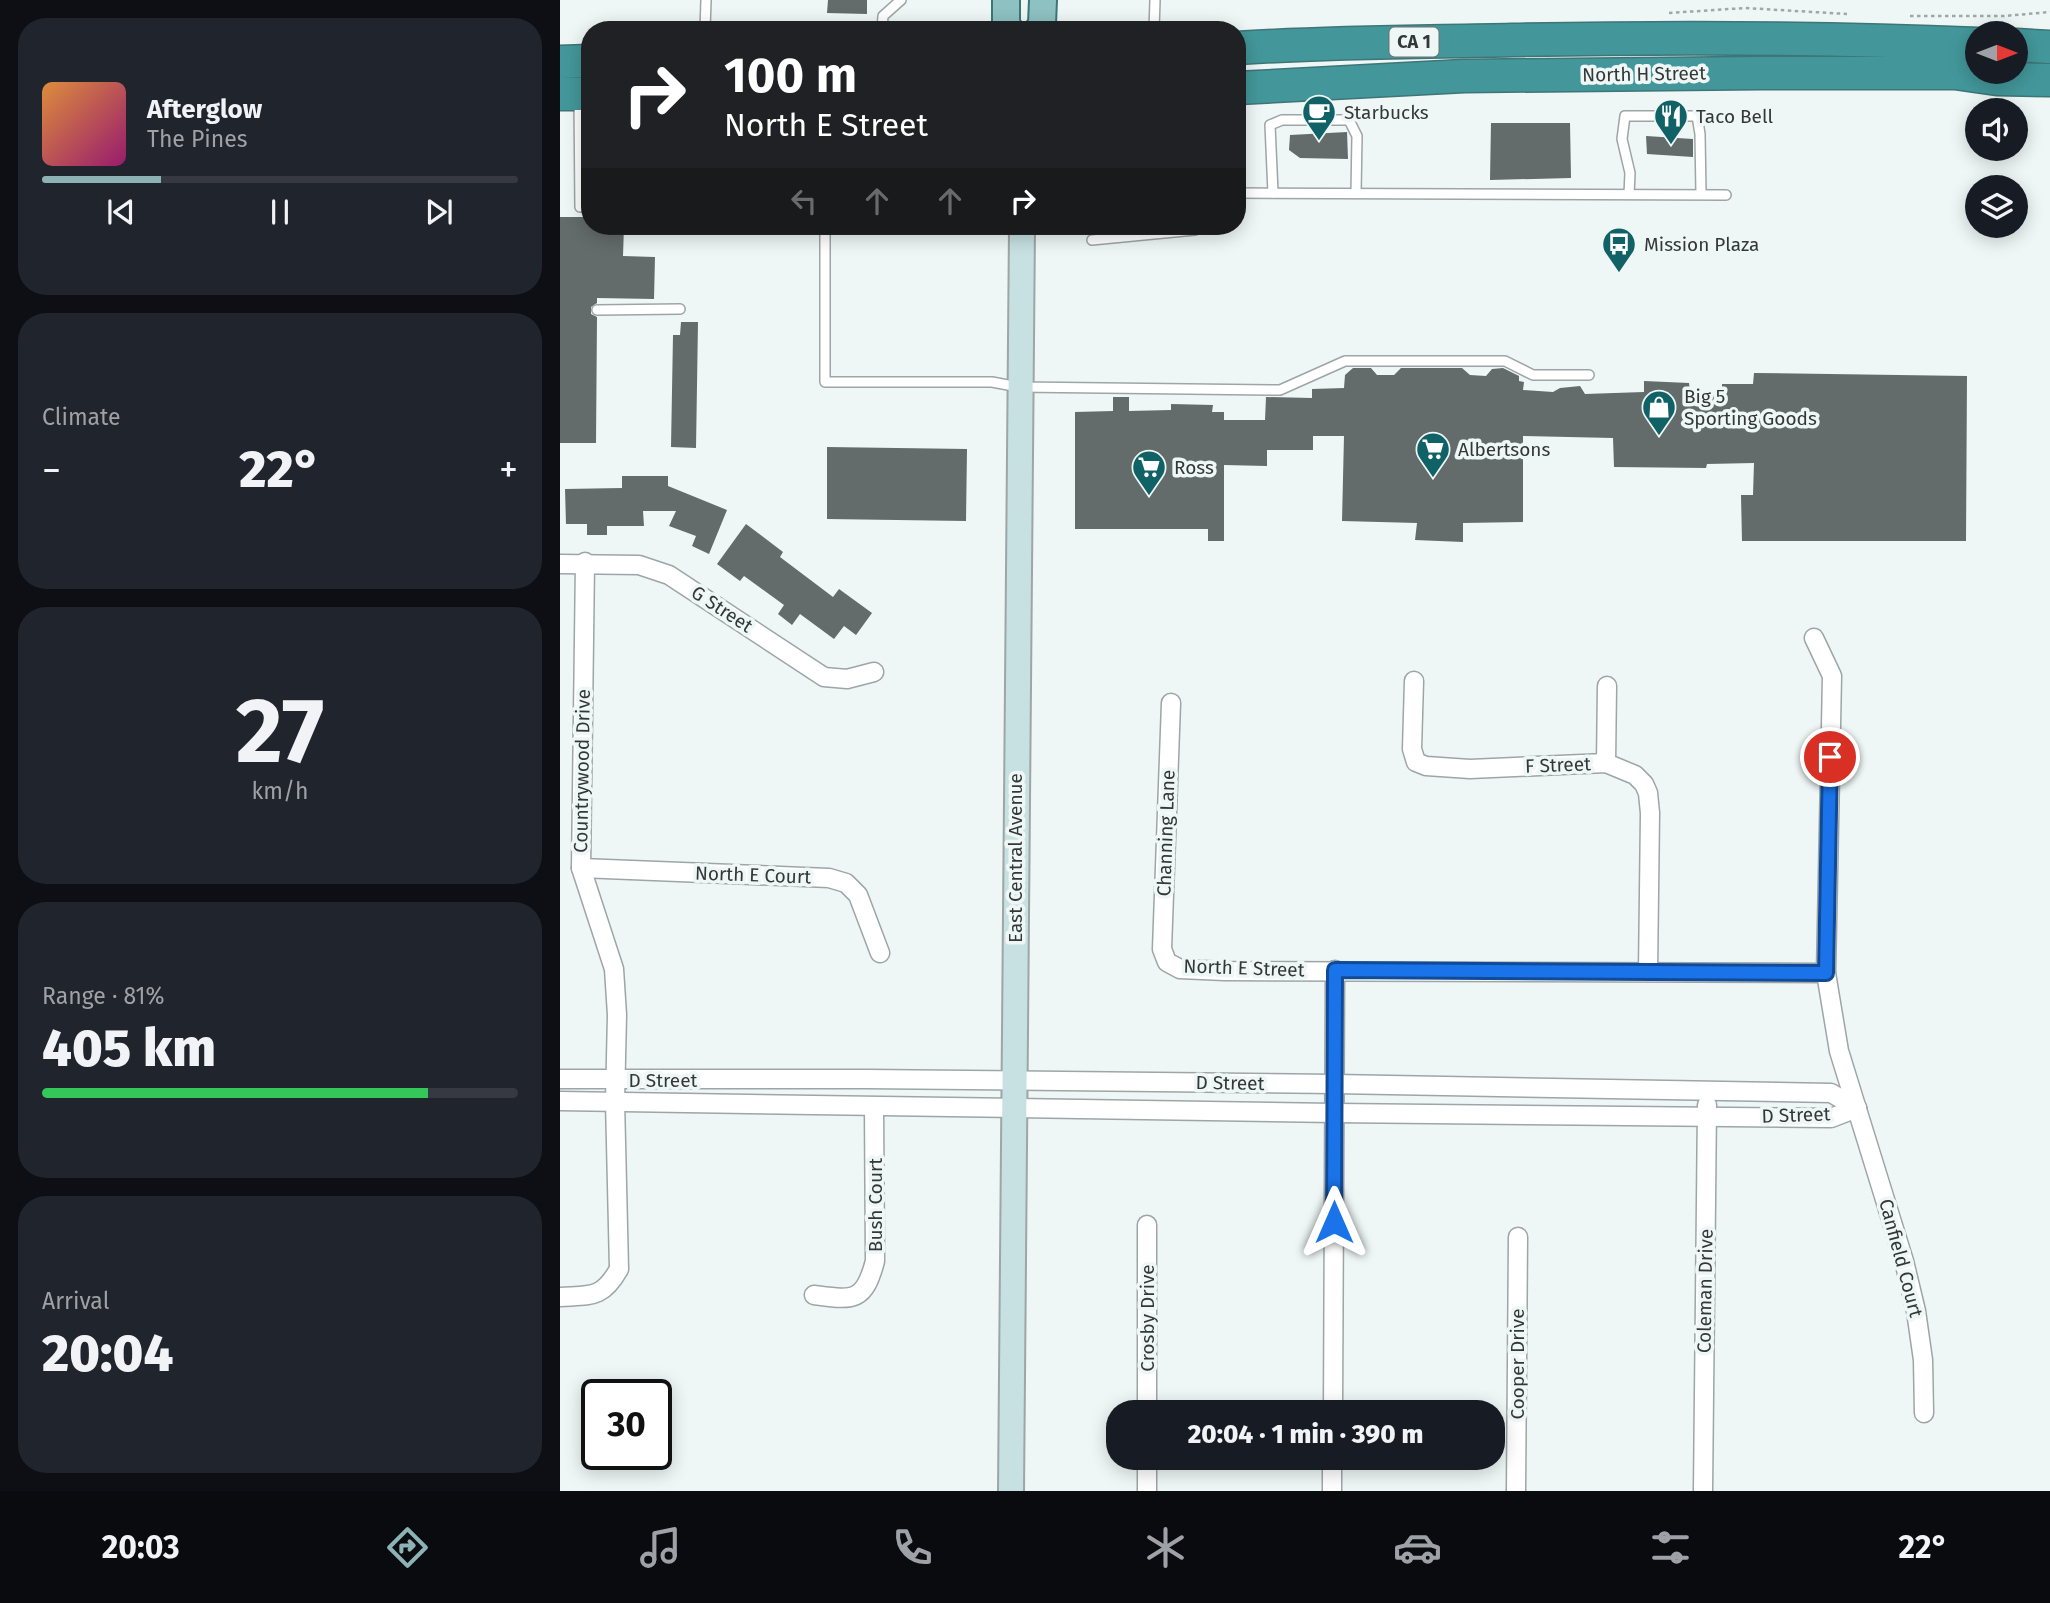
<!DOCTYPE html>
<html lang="en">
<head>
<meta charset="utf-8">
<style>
	body { margin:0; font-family:"Fira Sans",sans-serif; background:#20242c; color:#f1f3f6; height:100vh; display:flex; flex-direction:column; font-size:26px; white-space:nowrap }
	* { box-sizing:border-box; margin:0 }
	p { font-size:23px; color:#9ea1a6 }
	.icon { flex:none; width:38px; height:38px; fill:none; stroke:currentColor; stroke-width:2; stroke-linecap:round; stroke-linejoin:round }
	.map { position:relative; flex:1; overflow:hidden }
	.details { display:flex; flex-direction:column; gap:18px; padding:18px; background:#0d0f14; width:560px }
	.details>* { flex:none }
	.hud { position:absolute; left:21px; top:21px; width:665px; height:214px; border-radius:28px; box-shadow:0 4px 18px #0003; background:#202124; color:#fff; overflow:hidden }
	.needle { width:46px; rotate:90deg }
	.fabs { position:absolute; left:1405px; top:21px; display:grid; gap:14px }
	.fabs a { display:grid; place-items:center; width:63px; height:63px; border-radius:50%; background:#171b24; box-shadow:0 4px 18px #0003; font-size:35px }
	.speed { position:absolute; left:21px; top:1379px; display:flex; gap:14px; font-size:35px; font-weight:700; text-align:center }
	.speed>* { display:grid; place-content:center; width:91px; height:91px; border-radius:50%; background:#171b24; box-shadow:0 4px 18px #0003; line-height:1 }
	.speed .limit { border:4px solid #111; border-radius:10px; background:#fff; color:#111 }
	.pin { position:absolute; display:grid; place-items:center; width:60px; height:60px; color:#fff; margin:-30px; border:4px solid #fff; border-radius:50%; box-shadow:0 2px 7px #0007 }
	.me { position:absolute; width:77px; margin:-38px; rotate:0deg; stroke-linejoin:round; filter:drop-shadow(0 0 5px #0008) }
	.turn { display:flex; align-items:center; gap:24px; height:147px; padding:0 28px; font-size:32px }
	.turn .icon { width:91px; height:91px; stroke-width:2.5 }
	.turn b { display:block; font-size:49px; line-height:60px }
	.lanes { display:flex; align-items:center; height:66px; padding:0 28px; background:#0003; justify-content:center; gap:35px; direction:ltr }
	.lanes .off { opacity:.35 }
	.big { font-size:52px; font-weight:800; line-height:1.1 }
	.details .widget { flex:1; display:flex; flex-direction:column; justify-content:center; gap:10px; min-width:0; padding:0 24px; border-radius:28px; background:#20242c }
	.details .dial { align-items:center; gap:0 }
	.dial b { font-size:91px; line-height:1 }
	.song { display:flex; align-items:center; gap:21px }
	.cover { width:84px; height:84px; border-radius:10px; background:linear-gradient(135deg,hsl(30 70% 55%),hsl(320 70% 35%)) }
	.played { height:7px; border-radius:4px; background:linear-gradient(90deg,#8cb2b5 25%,#363941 25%) }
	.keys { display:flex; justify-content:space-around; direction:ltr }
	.heat { display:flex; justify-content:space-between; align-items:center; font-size:38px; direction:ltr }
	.charge { height:10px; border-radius:5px; background:linear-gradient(90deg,#34c759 81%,#363941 0) }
	.trip { position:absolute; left:546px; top:1400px; width:399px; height:70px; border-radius:28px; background:#171b24; box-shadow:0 4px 18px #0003; font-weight:800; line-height:70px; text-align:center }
	.menu { display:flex; height:112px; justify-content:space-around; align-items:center; background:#090b0e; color:#9ea1a6 }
	.menu .icon { width:49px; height:49px }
	.menu .current { color:#8cb2b5 }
	.menu b { font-size:32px; color:#f1f3f6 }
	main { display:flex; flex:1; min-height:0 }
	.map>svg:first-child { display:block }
	.building { fill:#646b6b }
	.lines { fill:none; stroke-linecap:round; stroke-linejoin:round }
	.lane-casing { stroke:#9ea5a6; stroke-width:12 }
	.street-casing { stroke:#9ea5a6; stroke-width:21 }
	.secondary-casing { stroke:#9ea5a6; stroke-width:28 }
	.primary-casing { stroke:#3e7577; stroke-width:30 }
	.highway-casing { stroke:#3e7577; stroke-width:35 }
	.path { stroke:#a1a7a7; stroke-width:2.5; stroke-dasharray:3.5 3.5; stroke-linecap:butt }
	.lane { stroke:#fff; stroke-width:9 }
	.street { stroke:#fff; stroke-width:18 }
	.secondary { stroke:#c7e0e1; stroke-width:24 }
	.primary { stroke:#8ec1c2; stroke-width:26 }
	.highway { stroke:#43979a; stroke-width:32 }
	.route-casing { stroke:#114b97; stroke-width:18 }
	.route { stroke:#1a73e8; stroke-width:12 }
	.labels { text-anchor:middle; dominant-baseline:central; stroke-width:7; stroke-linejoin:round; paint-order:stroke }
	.shield { fill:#eef6f6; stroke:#6c7070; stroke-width:2 }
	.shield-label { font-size:18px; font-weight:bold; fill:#343737 }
	.street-label { font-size:19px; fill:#343737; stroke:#eef6f6 }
	.poi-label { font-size:19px; fill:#343737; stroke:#eef6f6; text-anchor:start }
</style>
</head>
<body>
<main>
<section class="details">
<div class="widget">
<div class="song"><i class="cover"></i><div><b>Afterglow</b><p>The Pines</p></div></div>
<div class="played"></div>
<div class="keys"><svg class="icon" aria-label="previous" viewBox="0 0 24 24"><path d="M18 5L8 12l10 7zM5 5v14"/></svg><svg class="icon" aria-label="pause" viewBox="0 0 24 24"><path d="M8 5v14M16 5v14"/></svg><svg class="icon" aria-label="next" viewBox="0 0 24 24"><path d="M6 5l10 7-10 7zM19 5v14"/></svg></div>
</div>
<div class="widget"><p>Climate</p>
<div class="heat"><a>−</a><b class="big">22°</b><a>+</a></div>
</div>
<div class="widget dial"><b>27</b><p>km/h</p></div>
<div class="widget"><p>Range · 81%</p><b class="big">405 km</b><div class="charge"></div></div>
<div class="widget"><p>Arrival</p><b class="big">20:04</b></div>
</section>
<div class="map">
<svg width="1490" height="1491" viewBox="0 0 1490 1491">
	<rect width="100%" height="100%" fill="#eef6f6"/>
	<g class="building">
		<polygon points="268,0 307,0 307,14 267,13"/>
		<polygon points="931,123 1010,123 1011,178 930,180"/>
		<polygon points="787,132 788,159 740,158 729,150 730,135"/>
		<polygon points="1086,136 1133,139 1133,157 1087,154"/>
		<polygon points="0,217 30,217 30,226 64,226 63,256 95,257 94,299 37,298 37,303 31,307 31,314 37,317 36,443 0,443"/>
		<polygon points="121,322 138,322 136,448 111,447 113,335 120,335"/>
		<polygon points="793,368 811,368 817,375 834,375 841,368 902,368 910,375 926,376 932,369 943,368 959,376 959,381 964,382 963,390 993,392 1000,388 1020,386 1025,394 1084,392 1084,381 1129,383 1130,392 1162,392 1162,384 1193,384 1194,373 1407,376 1406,541 1182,541 1181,495 1193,495 1194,463 1147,464 1146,468 1054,467 1053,438 963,436 963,522 903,523 903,542 855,540 857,523 782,521 784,436 753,436 753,450 707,450 707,466 664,465 664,541 648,541 648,529 515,529 515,412 553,411 553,397 569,397 569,411 611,410 611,404 653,405 652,412 664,412 664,420 705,420 706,397 752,398 752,389 784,388 785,375"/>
		<polygon points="267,447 407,449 406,521 267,519"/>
		<polygon points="62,476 108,476 108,486 167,510 149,554 132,546 136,536 109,526 116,511 83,511 84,526 47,526 47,535 27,535 27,524 6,524 5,489 62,488"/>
		<polygon points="186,524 223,552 220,557 273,597 279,589 312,613 296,635 284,626 274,639 240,614 232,625 218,614 224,605 184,576 180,581 157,564"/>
	</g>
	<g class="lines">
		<g class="lane-casing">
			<g id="lane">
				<polyline points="145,30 146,0"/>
				<polyline points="322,30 323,16 341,0"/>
				<polyline points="594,30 595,0"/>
				<polyline points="19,99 20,207"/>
				<polyline points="677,193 1166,195"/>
				<polyline points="713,193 710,125 722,120 789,120 797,136 796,193"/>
				<polyline points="1069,194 1070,173 1062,139 1065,116 1137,116 1140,134 1141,194"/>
				<polyline points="265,226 265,382 432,382 459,387 720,390 785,361 945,361 973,375 1029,375"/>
				<polyline points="532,240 635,230 642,226"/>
				<polyline points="37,310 120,309"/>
			</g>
		</g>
		<g class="street-casing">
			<g id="street">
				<polyline points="0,564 79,565 109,575 264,677 287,679 314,672"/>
				<polyline points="1254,638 1272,676 1266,973 1279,1051 1344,1261 1356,1311 1363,1360 1364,1413"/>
				<polyline points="854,681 852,749 856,762 866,766 910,769 1046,763 1075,775 1084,784 1088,793 1090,813 1088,972"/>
				<polyline points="611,703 602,949 607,962 620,969 664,971 1266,973"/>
				<polyline points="1046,763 1047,686"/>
				<polyline points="21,868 269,878 286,883 298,895 320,953"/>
				<polyline points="0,1079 306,1079 775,1084 1271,1093 1297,1108"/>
				<polyline points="0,1101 774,1113 1271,1118 1297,1108"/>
				<path d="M254 1295C293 1300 304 1303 315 1261L314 1107"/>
				<path d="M0 1297C31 1295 42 1299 59 1269L55 1101 57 1015 54 969 21 868 25 562"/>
				<polyline points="587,1412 587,1225"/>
				<polyline points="773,1412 775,970"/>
				<polyline points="587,1491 587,1458"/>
				<polyline points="772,1491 772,1458"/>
				<polyline points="956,1491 958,1237"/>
				<polyline points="1143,1491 1147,1105"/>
			</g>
		</g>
		<g class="secondary-casing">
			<polyline id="secondary" points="451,1491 462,226"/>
		</g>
		<g class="primary-casing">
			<g id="primary">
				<polyline points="446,0 446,24 450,30"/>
				<polyline points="478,30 482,24 483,0"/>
			</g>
		</g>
		<g class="highway-casing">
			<g id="highway">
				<polyline points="1456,45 1490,47"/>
				<path d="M677 48C769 42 861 42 952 40 1108 37 1262 37 1418 44"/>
				<polyline points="0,62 30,61"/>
				<polyline points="677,88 904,76 1200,73 1395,73 1437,79 1490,80"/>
				<polyline points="0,94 30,94"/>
			</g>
		</g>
		<g class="path">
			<polyline points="1109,13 1185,8 1287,14"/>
			<polyline points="1350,16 1444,16 1490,12"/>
		</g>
		<use href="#lane" class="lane"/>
		<use href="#street" class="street"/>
		<use href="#secondary" class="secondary"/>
		<use href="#primary" class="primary"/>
		<use href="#highway" class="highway"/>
	</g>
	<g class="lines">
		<g class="route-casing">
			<polyline id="route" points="774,1222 775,970 1266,973 1270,757"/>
		</g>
		<use href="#route" class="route"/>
	</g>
	<defs>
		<g id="cafe-pin" transform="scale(1.75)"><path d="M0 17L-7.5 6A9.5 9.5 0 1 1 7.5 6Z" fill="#116266" stroke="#eef6f6"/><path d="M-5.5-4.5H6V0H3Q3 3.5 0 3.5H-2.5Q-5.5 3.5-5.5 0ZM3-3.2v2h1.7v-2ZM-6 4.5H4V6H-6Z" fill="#fff"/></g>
		<g id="restaurant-pin" transform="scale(1.75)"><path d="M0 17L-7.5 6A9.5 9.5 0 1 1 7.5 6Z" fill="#116266" stroke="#eef6f6"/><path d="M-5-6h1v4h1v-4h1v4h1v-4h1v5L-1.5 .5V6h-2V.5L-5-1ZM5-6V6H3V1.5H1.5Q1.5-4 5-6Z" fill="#fff"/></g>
		<g id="bus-pin" transform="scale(1.75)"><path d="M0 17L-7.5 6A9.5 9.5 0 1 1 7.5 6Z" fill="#116266" stroke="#eef6f6"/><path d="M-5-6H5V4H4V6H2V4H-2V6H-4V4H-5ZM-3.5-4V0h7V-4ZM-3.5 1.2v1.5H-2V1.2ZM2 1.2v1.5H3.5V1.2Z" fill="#fff"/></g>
		<g id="shop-pin" transform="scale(1.75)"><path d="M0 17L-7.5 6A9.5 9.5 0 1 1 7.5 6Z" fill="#116266" stroke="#eef6f6"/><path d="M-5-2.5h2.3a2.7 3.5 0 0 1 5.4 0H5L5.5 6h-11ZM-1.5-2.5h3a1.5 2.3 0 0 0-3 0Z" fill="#fff"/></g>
		<g id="supermarket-pin" transform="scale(1.75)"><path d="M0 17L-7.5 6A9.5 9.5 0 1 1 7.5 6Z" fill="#116266" stroke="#eef6f6"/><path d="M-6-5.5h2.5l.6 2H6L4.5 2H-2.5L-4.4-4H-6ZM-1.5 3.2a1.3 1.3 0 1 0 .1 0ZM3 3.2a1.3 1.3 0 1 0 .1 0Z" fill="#fff"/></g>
	</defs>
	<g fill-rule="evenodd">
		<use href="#cafe-pin" x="759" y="112"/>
		<use href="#restaurant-pin" x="1111" y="116"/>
		<use href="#bus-pin" x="1059" y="244"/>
		<use href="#shop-pin" x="1099" y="407"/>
		<use href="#supermarket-pin" x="873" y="449"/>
		<use href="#supermarket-pin" x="589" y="467"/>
	</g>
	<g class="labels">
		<rect class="shield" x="829.5" y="27.5" width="49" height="29" rx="5"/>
		<g class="shield-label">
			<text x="854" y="42">CA 1</text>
		</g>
		<g class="street-label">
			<text transform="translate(1084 74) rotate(-1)">North H Street</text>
			<text transform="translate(162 609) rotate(33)">G Street</text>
			<text transform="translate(998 765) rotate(-2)">F Street</text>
			<text transform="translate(22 771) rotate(-89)">Countrywood Drive</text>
			<text transform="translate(606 833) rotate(-88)">Channing Lane</text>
			<text transform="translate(455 858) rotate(-90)">East Central Avenue</text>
			<text transform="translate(193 875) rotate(2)">North E Court</text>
			<text transform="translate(684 968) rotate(2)">North E Street</text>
			<text x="103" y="1080">D Street</text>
			<text transform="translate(670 1083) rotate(1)">D Street</text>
			<text transform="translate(1236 1115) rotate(-2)">D Street</text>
			<text transform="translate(315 1205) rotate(-90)">Bush Court</text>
			<text transform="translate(1341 1258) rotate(75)">Canfield Court</text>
			<text transform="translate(1145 1291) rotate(-89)">Coleman Drive</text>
			<text transform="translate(587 1318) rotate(-90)">Crosby Drive</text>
			<text transform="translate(957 1364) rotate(-90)">Cooper Drive</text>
		</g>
		<g class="poi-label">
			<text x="784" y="112">Starbucks</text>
			<text x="1136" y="116">Taco Bell</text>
			<text x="1084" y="244">Mission Plaza</text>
			<text x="1124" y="396">Big 5<tspan x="1124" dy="22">Sporting Goods</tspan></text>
			<text x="898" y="449">Albertsons</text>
			<text x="614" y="467">Ross</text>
		</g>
	</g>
</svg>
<div class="fabs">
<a><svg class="needle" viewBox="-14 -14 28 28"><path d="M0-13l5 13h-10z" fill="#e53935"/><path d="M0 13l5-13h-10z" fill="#9ea1a6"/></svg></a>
<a><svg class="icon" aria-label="sound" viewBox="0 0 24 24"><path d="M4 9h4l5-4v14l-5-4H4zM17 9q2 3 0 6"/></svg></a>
<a><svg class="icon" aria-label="layers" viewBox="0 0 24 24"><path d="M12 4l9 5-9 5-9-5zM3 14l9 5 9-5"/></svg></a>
</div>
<div class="speed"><div class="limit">30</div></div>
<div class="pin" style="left:1270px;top:757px;background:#d93025"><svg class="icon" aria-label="arrive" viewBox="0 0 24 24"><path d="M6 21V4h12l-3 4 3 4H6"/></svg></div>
<svg class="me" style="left:774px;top:1222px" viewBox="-20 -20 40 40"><path d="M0-17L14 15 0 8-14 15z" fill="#1a73e8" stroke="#fff" stroke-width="4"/></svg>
<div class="trip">20:04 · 1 min · 390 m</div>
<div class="hud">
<div class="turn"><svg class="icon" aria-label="right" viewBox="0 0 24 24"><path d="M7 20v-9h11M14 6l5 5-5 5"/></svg><div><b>100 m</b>North E Street</div></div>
<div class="lanes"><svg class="icon off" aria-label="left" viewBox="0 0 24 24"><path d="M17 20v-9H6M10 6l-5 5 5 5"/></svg><svg class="icon off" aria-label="ahead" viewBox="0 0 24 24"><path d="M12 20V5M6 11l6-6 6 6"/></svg><svg class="icon off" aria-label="ahead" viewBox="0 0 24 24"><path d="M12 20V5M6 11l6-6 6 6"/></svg><svg class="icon" aria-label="right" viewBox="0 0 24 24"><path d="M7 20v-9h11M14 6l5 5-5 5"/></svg></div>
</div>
</div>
</main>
<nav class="menu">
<b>20:03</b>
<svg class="icon current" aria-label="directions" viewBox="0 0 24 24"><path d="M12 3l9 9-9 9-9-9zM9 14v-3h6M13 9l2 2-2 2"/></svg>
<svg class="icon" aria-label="music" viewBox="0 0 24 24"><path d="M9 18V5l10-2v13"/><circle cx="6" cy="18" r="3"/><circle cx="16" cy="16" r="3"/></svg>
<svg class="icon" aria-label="phone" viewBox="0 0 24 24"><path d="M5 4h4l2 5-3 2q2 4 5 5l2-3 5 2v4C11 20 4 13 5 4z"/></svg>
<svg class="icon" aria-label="climate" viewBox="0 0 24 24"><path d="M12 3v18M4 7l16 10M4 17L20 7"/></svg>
<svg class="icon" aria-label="car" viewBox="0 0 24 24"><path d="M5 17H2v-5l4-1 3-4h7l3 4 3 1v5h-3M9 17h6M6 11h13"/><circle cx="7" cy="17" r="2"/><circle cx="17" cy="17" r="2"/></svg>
<svg class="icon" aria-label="filters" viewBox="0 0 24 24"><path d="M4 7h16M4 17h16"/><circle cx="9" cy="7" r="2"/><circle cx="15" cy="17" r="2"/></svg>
<b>22°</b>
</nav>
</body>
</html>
